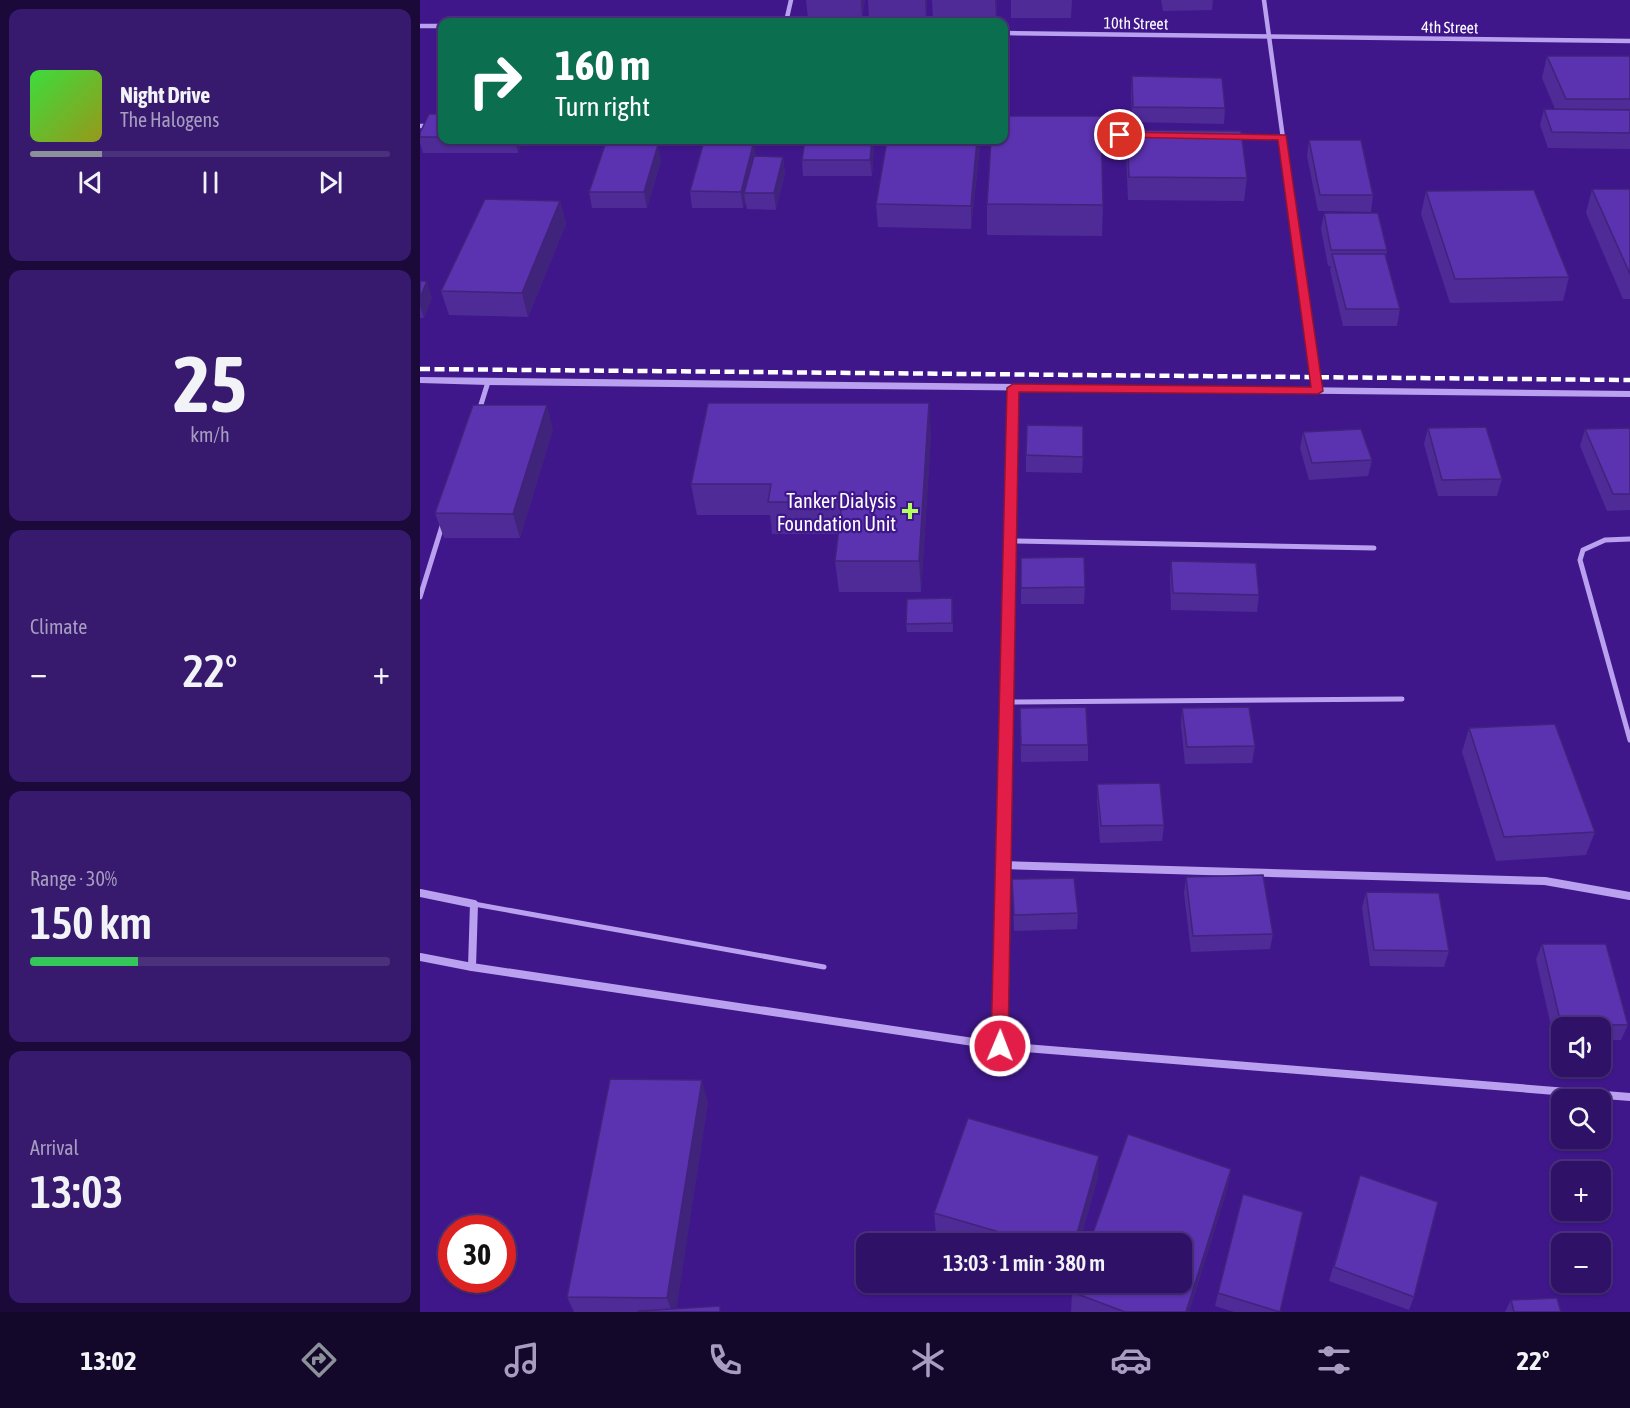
<!DOCTYPE html>
<html lang="en">
<head>
<meta charset="utf-8">
<style>
	body { margin:0; font-family:"Asap Condensed",sans-serif; background:#371a6e; color:#f1f3f6; height:100vh; display:flex; flex-direction:column; font-size:22px; white-space:nowrap }
	* { box-sizing:border-box; margin:0 }
	p { font-size:20px; color:#a79dc0 }
	.icon { flex:none; width:33px; height:33px; fill:none; stroke:currentColor; stroke-width:2; stroke-linecap:round; stroke-linejoin:round }
	.map { position:relative; flex:1; overflow:hidden }
	.side { display:flex; flex-direction:column; gap:9px; padding:9px; background:#1a0939; width:420px }
	.side>* { flex:none }
	.guide { position:absolute; left:18px; top:18px; width:570px; height:126px; border-radius:12px; box-shadow:0 2px 4px #0004,0 0 0 2px #4a317c; background:#0b6e4f; color:#fff; overflow:hidden }
	.buttons { position:absolute; left:1131px; top:1017px; display:grid; gap:12px }
	.buttons a { display:grid; place-items:center; width:60px; height:60px; border-radius:12px; background:#2f1168; box-shadow:0 2px 4px #0004,0 0 0 2px #4a317c; font-size:30px }
	.speed { position:absolute; left:18px; top:1215px; display:flex; gap:12px; font-size:30px; font-weight:700; text-align:center }
	.speed>* { display:grid; place-content:center; width:78px; height:78px; border-radius:50%; background:#2f1168; box-shadow:0 2px 4px #0004,0 0 0 2px #4a317c; line-height:1 }
	.speed .limit { border:9px solid #d22; background:#fff; color:#111 }
	.pin { position:absolute; display:grid; place-items:center; width:51px; height:51px; color:#fff; margin:-26px; border:3px solid #fff; border-radius:50%; box-shadow:0 2px 6px #0007 }
	.me { position:absolute; width:66px; margin:-33px; rotate:1deg; stroke-linejoin:round; filter:drop-shadow(0 0 4px #0008) }
	.turn { display:flex; align-items:center; gap:21px; height:126px; padding:0 18px; font-size:27px }
	.turn .icon { width:78px; height:78px; stroke-width:2.5 }
	.turn b { display:block; font-size:42px; line-height:51px }
	.big { font-size:45px; font-weight:600; line-height:1.1 }
	.side .card { flex:1; display:flex; flex-direction:column; justify-content:center; gap:9px; min-width:0; padding:0 21px; border-radius:12px; background:#371a6e }
	.side .dial { align-items:center; gap:0 }
	.dial b { font-size:78px; line-height:1 }
	.song { display:flex; align-items:center; gap:18px }
	.cover { width:72px; height:72px; border-radius:9px; background:linear-gradient(135deg,hsl(120 70% 55%),hsl(60 70% 35%)) }
	.played { height:6px; border-radius:3px; background:linear-gradient(90deg,#8c9099 20%,#4a317c 20%) }
	.keys { display:flex; justify-content:space-around; direction:ltr }
	.heat { display:flex; justify-content:space-between; align-items:center; font-size:33px; direction:ltr }
	.charge { height:9px; border-radius:4px; background:linear-gradient(90deg,#34c759 30%,#4a317c 0) }
	.trip { position:absolute; left:436px; top:1233px; width:336px; height:60px; border-radius:12px; background:#2f1168; box-shadow:0 2px 4px #0004,0 0 0 2px #4a317c; font-weight:600; line-height:60px; text-align:center }
	.dock { display:flex; height:96px; justify-content:space-around; align-items:center; background:#13072a; color:#a79dc0 }
	.dock .icon { width:42px; height:42px }
	.dock .selected { color:#8c9099 }
	.dock b { font-size:27px; color:#f1f3f6 }
	main { display:flex; flex:1; min-height:0 }
	.map>svg:first-child { display:block }
	.lines { fill:none; stroke-linecap:round; stroke-linejoin:round }
	.service { stroke:#baa1ef; stroke-width:5 }
	.minor-far2 { stroke:#baa1ef; stroke-width:4.5 }
	.minor-far1 { stroke:#baa1ef; stroke-width:5 }
	.minor { stroke:#baa1ef; stroke-width:8 }
	.tertiary { fill:#baa1ef; fill-rule:evenodd }
	.rail { stroke:#fff; stroke-width:4.5; stroke-dasharray:10 4.5; stroke-linecap:butt }
	.wall { fill:#4e2b96 }
	.shaded-wall { fill:#40237a }
	.building { fill:#5b32af; stroke:#40237a; stroke-width:1.5 }
	.route { fill:#e11d48; stroke:#92132f; stroke-width:1.5 }
	.poi-dot { fill:#b1ff5e; stroke:#3f178b; stroke-width:2 }
	.labels { text-anchor:middle; dominant-baseline:central; stroke-width:4.5; stroke-linejoin:round; paint-order:stroke }
	.far-street-label { font-size:16px; fill:#fff; stroke:#3f178b }
	.poi-label { font-size:20px; fill:#fff; stroke:#3f178b; text-anchor:end }
</style>
</head>
<body>
<main>
<section class="side">
<div class="card">
<div class="song"><i class="cover"></i><div><b>Night Drive</b><p>The Halogens</p></div></div>
<div class="played"></div>
<div class="keys"><svg class="icon" aria-label="previous" viewBox="0 0 24 24"><path d="M18 5L8 12l10 7zM5 5v14"/></svg><svg class="icon" aria-label="pause" viewBox="0 0 24 24"><path d="M8 5v14M16 5v14"/></svg><svg class="icon" aria-label="next" viewBox="0 0 24 24"><path d="M6 5l10 7-10 7zM19 5v14"/></svg></div>
</div>
<div class="card dial"><b>25</b><p>km/h</p></div>
<div class="card"><p>Climate</p>
<div class="heat"><a>−</a><b class="big">22°</b><a>+</a></div>
</div>
<div class="card"><p>Range · 30%</p><b class="big">150 km</b><div class="charge"></div></div>
<div class="card"><p>Arrival</p><b class="big">13:03</b></div>
</section>
<div class="map">
<svg width="1210" height="1312" viewBox="0 0 1210 1312">
	<rect width="100%" height="100%" fill="#3f178b"/>
	<g class="lines">
		<polyline class="service" points="54,904 404,967"/>
		<g class="minor-far2">
			<polyline points="844,0 890,335"/>
			<polyline points="366,22 371,0"/>
			<polyline points="0,26 22,26"/>
			<polyline points="584,33 1210,41"/>
			<polyline points="0,126 22,126"/>
			<polyline points="674,135 715,135"/>
			<polyline points="815,136 862,137"/>
		</g>
		<g class="minor-far1">
			<polyline points="890,334 898,391"/>
			<polyline points="59,411 68,382"/>
			<polyline points="1210,539 1185,540 1163,550 1160,560 1210,740"/>
			<polyline points="590,541 954,548"/>
			<polyline points="0,597 23,523"/>
			<polyline points="586,702 982,699"/>
			<polyline points="586,764 593,388"/>
		</g>
		<g class="minor">
			<polyline points="586,762 580,1046 1210,1097"/>
			<polyline points="583,865 1125,881 1210,896"/>
			<polyline points="0,893 54,904 52,967 580,1046"/>
			<polyline points="0,957 52,967"/>
		</g>
		<polygon class="tertiary" points="0,377 1210,391 1210,397 68,385 0,383"/>
		<polyline class="rail" points="0,369 1210,380"/>
	</g>
	<g class="wall">
		<polygon points="386,0 445,0 442,18 388,18"/>
		<polygon points="448,0 507,0 506,18 449,18"/>
		<polygon points="512,0 577,0 576,17 513,17"/>
		<polygon points="591,0 652,0 651,18 591,18"/>
		<polygon points="741,0 793,0 792,10 743,11"/>
		<polygon points="1127,56 1210,56 1210,149 1128,148 1120,125 1124,109 1135,109 1122,78"/>
		<polygon points="712,76 805,108 804,124 712,122 711,92"/>
		<polygon points="22,114 22,140 103,140 98,153 3,153 0,143 0,133"/>
		<polygon points="707,130 827,178 824,201 708,200 706,154"/>
		<polygon points="889,140 953,195 951,212 898,211 887,156"/>
		<polygon points="454,142 452,176 383,176 382,160"/>
		<polygon points="560,146 551,229 458,227 456,204"/>
		<polygon points="336,156 363,157 365,173 356,210 327,209 325,201 323,208 272,208 270,191"/>
		<polygon points="241,161 227,208 172,208 169,192"/>
		<polygon points="1172,189 1210,189 1210,299 1203,299 1166,213"/>
		<polygon points="1006,191 1149,277 1143,301 1030,303 1001,214"/>
		<polygon points="140,201 146,224 108,317 29,315 21,291"/>
		<polygon points="567,204 683,205 682,236 567,235"/>
		<polygon points="904,213 967,250 966,256 980,309 977,326 923,326 910,270 911,266 908,266 901,229"/>
		<polygon points="0,281 12,298 4,318 0,318"/>
		<polygon points="1008,428 1082,479 1077,496 1018,496 1004,444"/>
		<polygon points="1210,428 1210,510 1187,511 1160,446 1165,429"/>
		<polygon points="133,429 100,538 24,538 15,513"/>
		<polygon points="883,432 952,460 948,476 889,480 880,448"/>
		<polygon points="511,434 501,592 419,592 415,561 418,534 352,534 350,515 277,515 271,484"/>
		<polygon points="606,455 663,457 662,473 606,472"/>
		<polygon points="601,558 665,587 664,604 601,604"/>
		<polygon points="751,561 839,595 837,612 751,610 750,578"/>
		<polygon points="532,598 533,632 487,632 486,624"/>
		<polygon points="600,708 668,745 668,761 601,762"/>
		<polygon points="762,708 835,746 832,763 765,764 761,725"/>
		<polygon points="1049,728 1175,832 1166,855 1076,861 1042,752"/>
		<polygon points="677,784 744,825 742,841 680,843 677,801"/>
		<polygon points="766,877 853,934 850,949 771,952 764,893"/>
		<polygon points="592,879 658,913 657,929 594,931"/>
		<polygon points="946,892 1029,951 1024,967 950,966 942,908"/>
		<polygon points="1122,944 1208,1025 1201,1040 1180,1040 1180,1028 1142,1028 1142,1040 1134,1040 1116,959"/>
		<polygon points="288,1102 256,1309 300,1312 154,1312 147,1297"/>
		<polygon points="811,1169 807,1190 769,1312 651,1312 652,1292"/>
		<polygon points="940,1175 994,1297 989,1310 909,1281"/>
		<polygon points="678,1177 659,1244 551,1244 516,1233 514,1213"/>
		<polygon points="798,1293 860,1312 814,1312 795,1306"/>
		<polygon points="1091,1300 1141,1312 1085,1312"/>
	</g>
	<g class="shaded-wall">
		<polygon points="441,0 445,0 442,18"/>
		<polygon points="505,0 507,0 506,18"/>
		<polygon points="575,0 577,0 576,17"/>
		<polygon points="95,140 103,140 98,153"/>
		<polygon points="452,140 454,140 454,142 452,176 450,160"/>
		<polygon points="557,140 559,140 560,146 551,229 551,206"/>
		<polygon points="334,141 336,157 324,193 325,201 323,208 321,192"/>
		<polygon points="238,145 241,161 227,208 224,192"/>
		<polygon points="363,157 365,173 356,210 354,193"/>
		<polygon points="140,201 146,224 108,317 102,293"/>
		<polygon points="7,281 12,298 4,318 0,306 0,298"/>
		<polygon points="509,403 511,434 501,592 499,561"/>
		<polygon points="127,405 133,429 100,538 93,514"/>
		<polygon points="282,1080 288,1102 256,1312 252,1312 247,1298"/>
		<polygon points="679,1156 678,1177 659,1244 654,1244"/>
		<polygon points="811,1169 807,1190 769,1312 766,1312"/>
	</g>
	<g class="building">
		<polygon points="1127,56 1210,56 1210,99 1146,99"/>
		<polygon points="712,76 802,78 805,108 713,107"/>
		<polygon points="1124,109 1210,110 1210,133 1132,132"/>
		<polygon points="9,114 22,114 22,137 0,137 0,133"/>
		<polygon points="584,116 681,116 683,205 567,204 571,140 584,140"/>
		<polygon points="707,130 821,131 827,178 709,177"/>
		<polygon points="385,140 452,140 450,160 382,160"/>
		<polygon points="467,140 557,140 551,206 456,204"/>
		<polygon points="889,140 941,140 953,195 900,195"/>
		<polygon points="284,141 334,141 321,192 270,191"/>
		<polygon points="185,145 238,145 224,192 169,192"/>
		<polygon points="334,156 363,157 354,193 324,193"/>
		<polygon points="1172,189 1210,189 1210,274"/>
		<polygon points="1114,190 1149,277 1035,279 1006,191"/>
		<polygon points="65,199 140,201 102,293 21,291"/>
		<polygon points="904,213 958,213 967,250 911,250"/>
		<polygon points="912,254 965,254 980,309 926,309"/>
		<polygon points="0,281 7,281 0,298"/>
		<polygon points="288,403 509,403 499,561 415,561 422,502 348,502 351,484 271,484"/>
		<polygon points="53,405 127,405 93,514 15,513"/>
		<polygon points="607,425 663,426 663,457 606,455"/>
		<polygon points="1066,427 1082,479 1022,480 1008,428"/>
		<polygon points="1210,428 1210,494 1193,494 1165,429"/>
		<polygon points="941,429 952,460 892,463 883,432"/>
		<polygon points="664,557 665,587 601,588 601,558"/>
		<polygon points="751,561 836,563 839,595 753,593"/>
		<polygon points="532,598 532,623 486,624 487,599"/>
		<polygon points="666,707 668,745 601,745 600,708"/>
		<polygon points="829,707 835,746 767,747 762,708"/>
		<polygon points="1135,724 1175,832 1084,837 1049,728"/>
		<polygon points="740,783 744,825 681,826 677,784"/>
		<polygon points="843,875 853,934 773,936 766,877"/>
		<polygon points="654,878 658,913 594,915 592,879"/>
		<polygon points="946,892 1019,893 1029,951 954,950"/>
		<polygon points="1122,944 1186,944 1208,1025 1141,1024"/>
		<polygon points="190,1079 282,1080 247,1298 147,1297"/>
		<polygon points="548,1118 679,1156 654,1244 620,1244 514,1213"/>
		<polygon points="708,1134 811,1169 766,1312 705,1312 652,1292 655,1282 762,1282 762,1244 669,1244"/>
		<polygon points="940,1175 1018,1202 994,1297 914,1267"/>
		<polygon points="823,1194 883,1212 860,1312 798,1293"/>
		<polygon points="1137,1298 1141,1312 1094,1312 1091,1300"/>
		<polygon points="300,1306 300,1312 218,1312 219,1311"/>
	</g>
	<polygon class="route" points="700,132 866,135 903,391 898,394 599,392 588,1046 586,1051 580,1053 574,1051 571,1046 587,388 593,384 891,387 858,140 696,137 696,133"/>
	<path class="poi-dot" d="M487 502h6v6h6v6h-6v6h-6v-6h-6v-6h6z"/>
	<g class="labels">
		<g class="far-street-label">
			<text transform="translate(716 23) rotate(1)">10th Street</text>
			<text transform="translate(1030 27) rotate(1)">4th Street</text>
		</g>
		<g class="poi-label">
			<text x="476" y="500">Tanker Dialysis<tspan x="476" dy="23">Foundation Unit</tspan></text>
		</g>
	</g>
</svg>
<div class="buttons">
<a><svg class="icon" aria-label="sound" viewBox="0 0 24 24"><path d="M4 9h4l5-4v14l-5-4H4zM17 9q2 3 0 6"/></svg></a>
<a><svg class="icon" aria-label="search" viewBox="0 0 24 24"><circle cx="10" cy="10" r="6"/><path d="M15 15l6 6"/></svg></a>
<a>+</a>
<a>−</a>
</div>
<div class="speed"><div class="limit">30</div></div>
<div class="pin" style="left:700px;top:135px;background:#d93025"><svg class="icon" aria-label="arrive" viewBox="0 0 24 24"><path d="M6 21V4h12l-3 4 3 4H6"/></svg></div>
<svg class="me" style="left:580px;top:1046px" viewBox="-20 -20 40 40"><circle r="17" fill="#e11d48" stroke="#fff" stroke-width="3"/><path d="M0-11L8 9 0 5-8 9z" fill="#fff"/></svg>
<div class="trip">13:03 · 1 min · 380 m</div>
<div class="guide">
<div class="turn"><svg class="icon" aria-label="right" viewBox="0 0 24 24"><path d="M7 20v-9h11M14 6l5 5-5 5"/></svg><div><b>160 m</b>Turn right</div></div>
</div>
</div>
</main>
<nav class="dock">
<b>13:02</b>
<svg class="icon selected" aria-label="directions" viewBox="0 0 24 24"><path d="M12 3l9 9-9 9-9-9zM9 14v-3h6M13 9l2 2-2 2"/></svg>
<svg class="icon" aria-label="music" viewBox="0 0 24 24"><path d="M9 18V5l10-2v13"/><circle cx="6" cy="18" r="3"/><circle cx="16" cy="16" r="3"/></svg>
<svg class="icon" aria-label="phone" viewBox="0 0 24 24"><path d="M5 4h4l2 5-3 2q2 4 5 5l2-3 5 2v4C11 20 4 13 5 4z"/></svg>
<svg class="icon" aria-label="climate" viewBox="0 0 24 24"><path d="M12 3v18M4 7l16 10M4 17L20 7"/></svg>
<svg class="icon" aria-label="car" viewBox="0 0 24 24"><path d="M5 17H2v-5l4-1 3-4h7l3 4 3 1v5h-3M9 17h6M6 11h13"/><circle cx="7" cy="17" r="2"/><circle cx="17" cy="17" r="2"/></svg>
<svg class="icon" aria-label="filters" viewBox="0 0 24 24"><path d="M4 7h16M4 17h16"/><circle cx="9" cy="7" r="2"/><circle cx="15" cy="17" r="2"/></svg>
<b>22°</b>
</nav>
</body>
</html>
